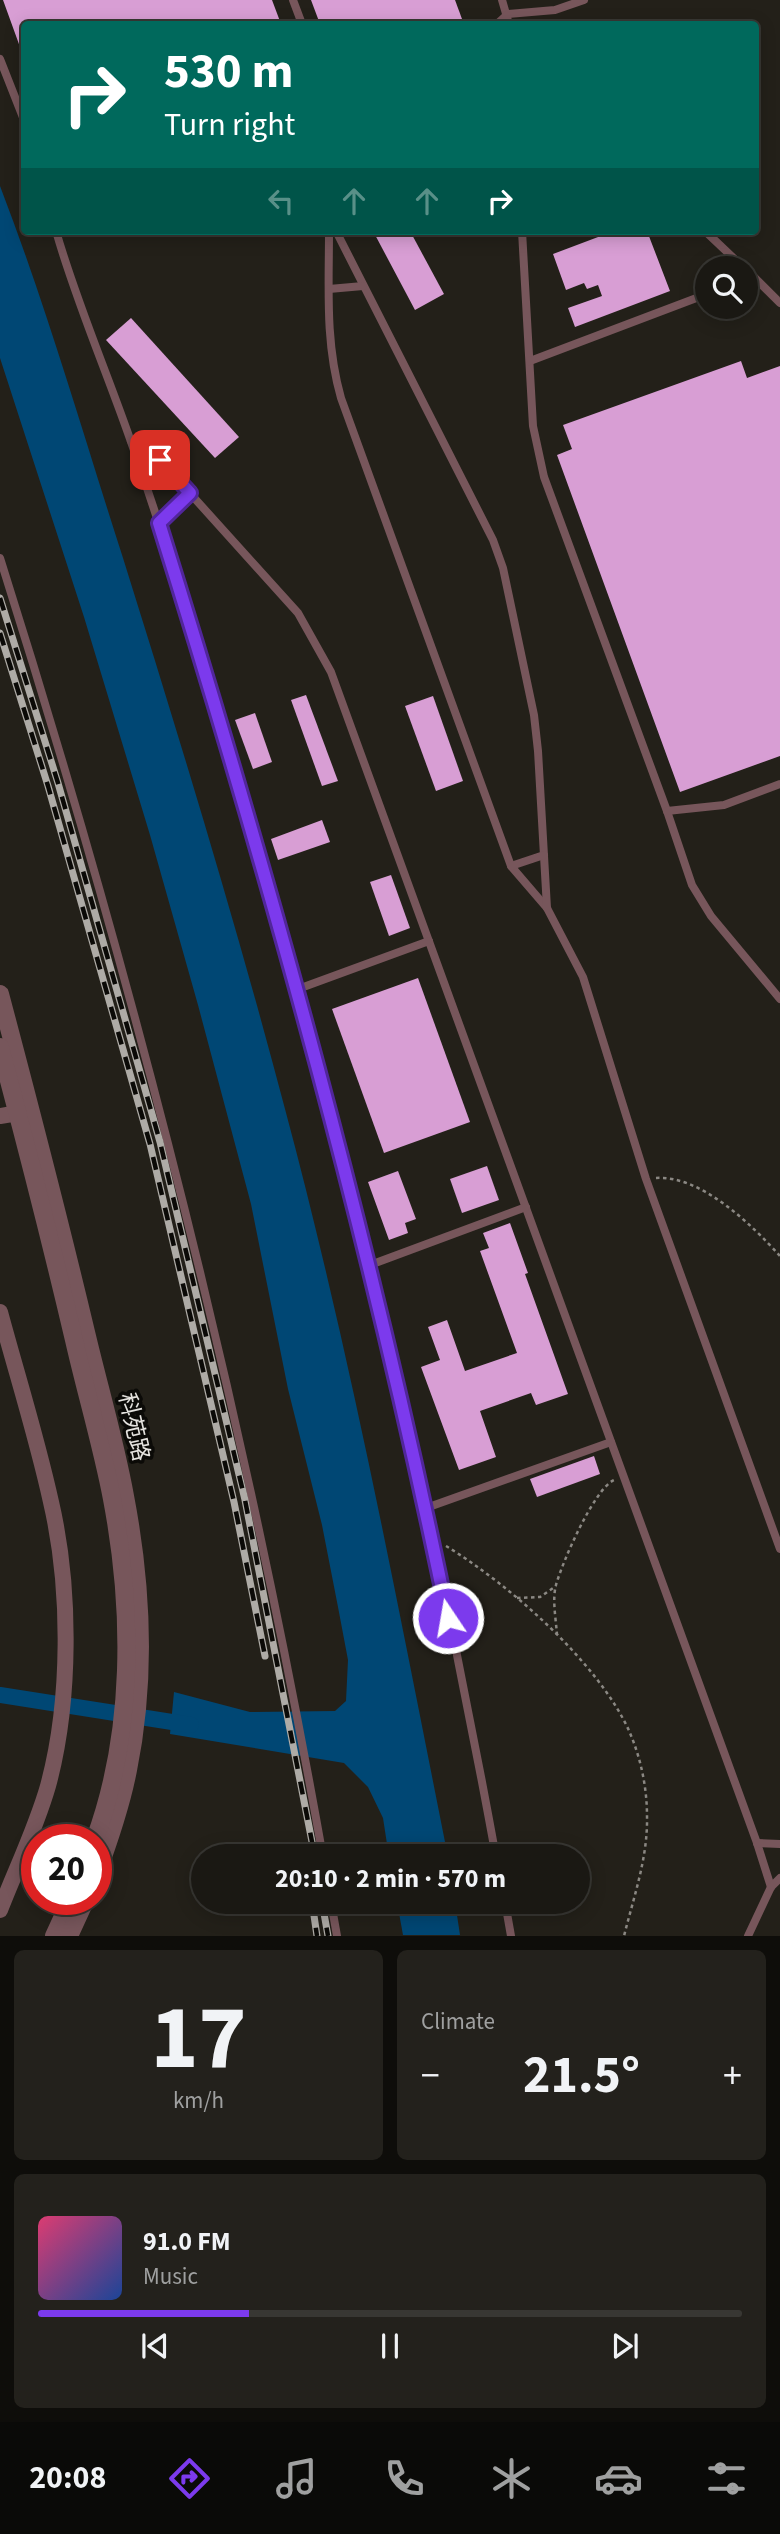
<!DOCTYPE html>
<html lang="en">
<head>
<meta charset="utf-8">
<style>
	body { margin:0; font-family:"Source Sans 3","Noto Sans SC",sans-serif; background:#23211c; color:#f1f3f6; height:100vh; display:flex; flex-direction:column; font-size:26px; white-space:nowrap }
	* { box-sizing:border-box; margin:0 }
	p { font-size:23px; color:#9fa0a0 }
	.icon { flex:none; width:38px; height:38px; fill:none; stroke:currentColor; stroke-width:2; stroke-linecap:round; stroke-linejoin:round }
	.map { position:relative; height:1936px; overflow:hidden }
	.sheet { display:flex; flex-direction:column; gap:14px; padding:14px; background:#0e0d0a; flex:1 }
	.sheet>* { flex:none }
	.guide { position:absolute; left:21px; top:21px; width:738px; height:214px; border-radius:7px; box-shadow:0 4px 18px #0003,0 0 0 2px #383733; background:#00695c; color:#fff; overflow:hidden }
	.fabs { position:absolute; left:695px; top:256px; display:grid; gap:14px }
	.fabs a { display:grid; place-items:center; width:63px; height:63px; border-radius:50%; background:#1a1813; box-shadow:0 4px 18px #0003,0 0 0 2px #383733; font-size:35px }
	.speed { position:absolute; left:21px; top:1824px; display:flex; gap:14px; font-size:35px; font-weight:700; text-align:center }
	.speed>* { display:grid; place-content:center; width:91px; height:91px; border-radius:50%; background:#1a1813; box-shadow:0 4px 18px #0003,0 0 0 2px #383733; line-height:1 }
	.speed .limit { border:10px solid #d22; background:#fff; color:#111 }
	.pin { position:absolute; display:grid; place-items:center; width:60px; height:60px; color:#fff; margin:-30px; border-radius:14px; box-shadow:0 4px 10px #0006 }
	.me { position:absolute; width:77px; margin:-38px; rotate:348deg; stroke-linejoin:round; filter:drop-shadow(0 0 5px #0008) }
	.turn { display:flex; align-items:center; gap:24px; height:147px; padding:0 28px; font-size:32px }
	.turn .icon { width:91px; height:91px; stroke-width:2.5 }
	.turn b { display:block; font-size:49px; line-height:60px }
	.lanes { display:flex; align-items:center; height:66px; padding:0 28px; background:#0003; justify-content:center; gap:35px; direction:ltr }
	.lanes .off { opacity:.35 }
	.big { font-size:52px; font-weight:700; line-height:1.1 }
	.sheet .card { flex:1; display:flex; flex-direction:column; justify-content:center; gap:10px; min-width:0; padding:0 24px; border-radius:10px; background:#23211c }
	.sheet .dial { align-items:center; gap:0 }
	.dial b { font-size:91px; line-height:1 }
	.song { display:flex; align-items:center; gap:21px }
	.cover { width:84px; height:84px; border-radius:10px; background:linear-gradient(135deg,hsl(340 70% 55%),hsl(220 70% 35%)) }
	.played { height:7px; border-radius:4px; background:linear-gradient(90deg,#7c3aed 30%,#383733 30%) }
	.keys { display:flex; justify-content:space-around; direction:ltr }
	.heat { display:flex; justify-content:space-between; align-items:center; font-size:38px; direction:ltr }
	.sheet .tiles { flex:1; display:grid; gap:14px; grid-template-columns:1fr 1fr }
	.card:last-child { grid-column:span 2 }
	.trip { position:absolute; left:191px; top:1844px; width:399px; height:70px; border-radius:35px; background:#1a1813; box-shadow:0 4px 18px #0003,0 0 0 2px #383733; font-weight:700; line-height:70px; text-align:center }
	.menu { display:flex; height:112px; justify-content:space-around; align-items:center; background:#0a0a08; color:#9fa0a0 }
	.menu .icon { width:49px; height:49px }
	.menu .current { color:#7c3aed }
	.menu b { font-size:32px; color:#f1f3f6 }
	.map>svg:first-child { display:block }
	.water { fill:#004774 }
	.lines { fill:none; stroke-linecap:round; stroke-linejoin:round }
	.canal { stroke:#004774; stroke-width:16 }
	.building { fill:#d89ed4 }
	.path { stroke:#8b8883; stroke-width:2.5; stroke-dasharray:3.5 3.5; stroke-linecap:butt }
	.service { stroke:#77565b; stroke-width:8 }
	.minor { stroke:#77565b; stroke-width:16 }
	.tertiary { stroke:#77565b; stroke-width:18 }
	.rail-casing { stroke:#aeaba6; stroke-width:7 }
	.rail { stroke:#0b0a07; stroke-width:4.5; stroke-dasharray:13; stroke-linecap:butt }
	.route-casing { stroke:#51269a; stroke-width:18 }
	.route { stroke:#7c3aed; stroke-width:12 }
	.labels { text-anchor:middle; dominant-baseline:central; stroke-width:7; stroke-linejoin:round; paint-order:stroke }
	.street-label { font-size:23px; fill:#e5e3df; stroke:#0b0a07 }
</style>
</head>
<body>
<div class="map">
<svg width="780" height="1936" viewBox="0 0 780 1936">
	<rect width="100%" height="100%" fill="#232019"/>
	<g class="water">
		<path d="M0 186C47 308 83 434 123 558 180 740 236 923 285 1109 351 1355 398 1606 448 1857H389L383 1818 368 1787 344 1763 170 1734 174 1692 250 1712 335 1711 346 1701 348 1660 338 1607 322 1525 288 1389 251 1204 198 1005 150 835 84 617 0 358Z"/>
		<polygon points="397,1902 455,1902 460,1935 403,1935"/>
	</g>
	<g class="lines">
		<polyline class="canal" points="0,1695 191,1725"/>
	</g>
	<g class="building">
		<polygon points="3,0 272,0 281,24 24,24 24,58"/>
		<polygon points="311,0 455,0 462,19 446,24 320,24"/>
		<polygon points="373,231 410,231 444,294 415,310"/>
		<polygon points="614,231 647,231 670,291 575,327 568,308 602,296 598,285 587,289 584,283 566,290 553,254"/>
		<polygon points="131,318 239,437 215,458 106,340"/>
		<polygon points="741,361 747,378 780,366 780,756 680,792 557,455 572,449 563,425"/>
		<polygon points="306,695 338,781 322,786 291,700"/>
		<polygon points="433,696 463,781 436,791 405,706"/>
		<polygon points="255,713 272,762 253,769 235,720"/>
		<polygon points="322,820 330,842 278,860 271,839"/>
		<polygon points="391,875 410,928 389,936 370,882"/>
		<polygon points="418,978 470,1122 384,1153 332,1009"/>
		<polygon points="487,1166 499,1200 462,1213 450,1179"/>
		<polygon points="398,1171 416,1219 405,1223 408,1233 389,1240 368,1182"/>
		<polygon points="510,1223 528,1273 525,1274 568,1394 536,1405 531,1393 480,1411 496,1457 459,1470 421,1367 440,1360 428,1327 447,1320 465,1371 517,1353 480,1251 489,1248 483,1233"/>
		<polygon points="594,1456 600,1474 537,1497 530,1479"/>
	</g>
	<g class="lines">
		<g class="path">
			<path d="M656 1178C701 1175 752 1225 780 1256"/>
			<path d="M446 1546C510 1585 600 1664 630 1733 641 1759 647 1788 647 1816 648 1857 634 1896 624 1936"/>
			<polyline points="517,1598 540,1597 556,1586"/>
			<path d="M557 1635C556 1619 552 1600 556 1585 562 1563 594 1489 614 1480"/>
		</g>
		<g class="service">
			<polyline points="293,0 302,24"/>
			<polyline points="502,0 509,24"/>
			<polyline points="497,24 508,14 555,10 584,0"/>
			<polyline points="0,59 24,120"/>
			<path d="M56 231C76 301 106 370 130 439 163 532 192 626 221 721 334 1094 426 1474 496 1857"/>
			<path d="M329 231C329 288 325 342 341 398L511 866 547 908"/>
			<polyline points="336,231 493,540 503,568 534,715 538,751 547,908 583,977 646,1179 780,1549"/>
			<polyline points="522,231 533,426 544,477 667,811 692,885 711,916 780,999"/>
			<polyline points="705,231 744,268"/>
			<polyline points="746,269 780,303"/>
			<polyline points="329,289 363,286"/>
			<polyline points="530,361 707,294"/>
			<polyline points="131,441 148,449 160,460 298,613 331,672 757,1843 771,1887"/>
			<polyline points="159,523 190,493"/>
			<path d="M0 558C135 984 245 1417 323 1857"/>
			<polyline points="667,811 724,805 780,784"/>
			<polyline points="511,866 544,855"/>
			<polyline points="298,989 429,941"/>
			<polyline points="370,1265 526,1207"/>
			<polyline points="426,1508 611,1442"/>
			<polyline points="757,1843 780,1844"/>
			<polyline points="331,1902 337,1936"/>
			<polyline points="505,1902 511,1936"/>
			<polyline points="748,1936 771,1887 780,1878"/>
		</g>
		<g class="minor">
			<polyline points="0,1116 18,1113"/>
			<path d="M0 1312C17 1375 37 1438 51 1502 71 1588 71 1701 48 1786 36 1828 16 1869 0 1910"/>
		</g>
		<g class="tertiary">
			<path d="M0 994C30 1107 59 1219 86 1332 99 1387 115 1441 125 1496 142 1585 146 1681 128 1770 121 1806 109 1841 96 1876"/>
			<path d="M0 1047C26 1144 51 1242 74 1340 86 1393 102 1446 112 1499 133 1610 134 1732 95 1839"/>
			<polyline points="54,1936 71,1899"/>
			<polyline points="69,1936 86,1899"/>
		</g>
		<g class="rail-casing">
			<g id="rail">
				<polyline points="0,598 58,783 160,1142 245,1500 315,1857"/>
				<polyline points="0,633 48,786 150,1144 234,1502 265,1656"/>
				<polyline points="312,1902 317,1936"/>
				<polyline points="322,1902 328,1936"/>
			</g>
		</g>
		<use href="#rail" class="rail"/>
	</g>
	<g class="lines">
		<g class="route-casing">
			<path id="route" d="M160 460 190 493 159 523C272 885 372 1246 448 1618"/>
		</g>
		<use href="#route" class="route"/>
	</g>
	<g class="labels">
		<g class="street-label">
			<text transform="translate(134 1427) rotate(77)">科苑路</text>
		</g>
	</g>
</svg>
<div class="fabs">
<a><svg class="icon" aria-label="search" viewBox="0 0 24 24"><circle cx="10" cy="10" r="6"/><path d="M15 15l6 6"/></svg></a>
</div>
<div class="speed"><div class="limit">20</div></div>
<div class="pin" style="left:160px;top:460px;background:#d93025"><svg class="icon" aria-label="arrive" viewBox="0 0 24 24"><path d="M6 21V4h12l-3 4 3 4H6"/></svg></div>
<svg class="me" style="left:448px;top:1618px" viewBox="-20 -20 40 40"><circle r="17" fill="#7c3aed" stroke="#fff" stroke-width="3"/><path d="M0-11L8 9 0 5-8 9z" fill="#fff"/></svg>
<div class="trip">20:10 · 2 min · 570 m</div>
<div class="guide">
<div class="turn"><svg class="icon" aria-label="right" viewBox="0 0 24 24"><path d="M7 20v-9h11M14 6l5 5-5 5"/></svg><div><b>530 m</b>Turn right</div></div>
<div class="lanes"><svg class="icon off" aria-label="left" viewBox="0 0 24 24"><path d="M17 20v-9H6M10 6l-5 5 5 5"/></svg><svg class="icon off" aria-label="ahead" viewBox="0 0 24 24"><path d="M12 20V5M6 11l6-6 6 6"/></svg><svg class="icon off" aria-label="ahead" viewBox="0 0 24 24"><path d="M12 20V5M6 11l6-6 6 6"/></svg><svg class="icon" aria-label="right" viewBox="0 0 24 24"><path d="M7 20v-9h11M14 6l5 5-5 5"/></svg></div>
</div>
</div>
<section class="sheet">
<div class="tiles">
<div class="card dial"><b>17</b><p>km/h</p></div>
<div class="card"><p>Climate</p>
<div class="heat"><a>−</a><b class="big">21.5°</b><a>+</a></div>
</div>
<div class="card">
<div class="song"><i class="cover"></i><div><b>91.0 FM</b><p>Music</p></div></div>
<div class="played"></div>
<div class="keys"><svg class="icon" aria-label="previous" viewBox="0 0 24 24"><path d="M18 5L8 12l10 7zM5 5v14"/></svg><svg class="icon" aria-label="pause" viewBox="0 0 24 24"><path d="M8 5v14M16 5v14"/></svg><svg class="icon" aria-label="next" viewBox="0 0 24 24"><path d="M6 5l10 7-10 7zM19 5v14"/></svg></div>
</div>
</div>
</section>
<nav class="menu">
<b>20:08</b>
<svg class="icon current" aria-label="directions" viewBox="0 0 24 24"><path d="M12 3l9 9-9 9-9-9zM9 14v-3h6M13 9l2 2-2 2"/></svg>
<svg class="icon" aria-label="music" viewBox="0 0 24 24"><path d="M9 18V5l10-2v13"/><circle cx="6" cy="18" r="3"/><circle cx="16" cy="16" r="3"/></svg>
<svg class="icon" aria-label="phone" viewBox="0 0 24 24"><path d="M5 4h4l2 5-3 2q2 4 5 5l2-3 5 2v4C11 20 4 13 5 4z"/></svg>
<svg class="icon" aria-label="climate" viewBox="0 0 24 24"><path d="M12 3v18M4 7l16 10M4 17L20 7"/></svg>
<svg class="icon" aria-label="car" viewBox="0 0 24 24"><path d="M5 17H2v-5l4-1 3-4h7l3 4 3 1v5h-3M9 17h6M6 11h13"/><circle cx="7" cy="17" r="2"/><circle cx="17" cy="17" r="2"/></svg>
<svg class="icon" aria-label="filters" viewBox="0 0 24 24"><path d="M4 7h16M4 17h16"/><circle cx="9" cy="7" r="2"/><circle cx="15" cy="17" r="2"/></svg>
</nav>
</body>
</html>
